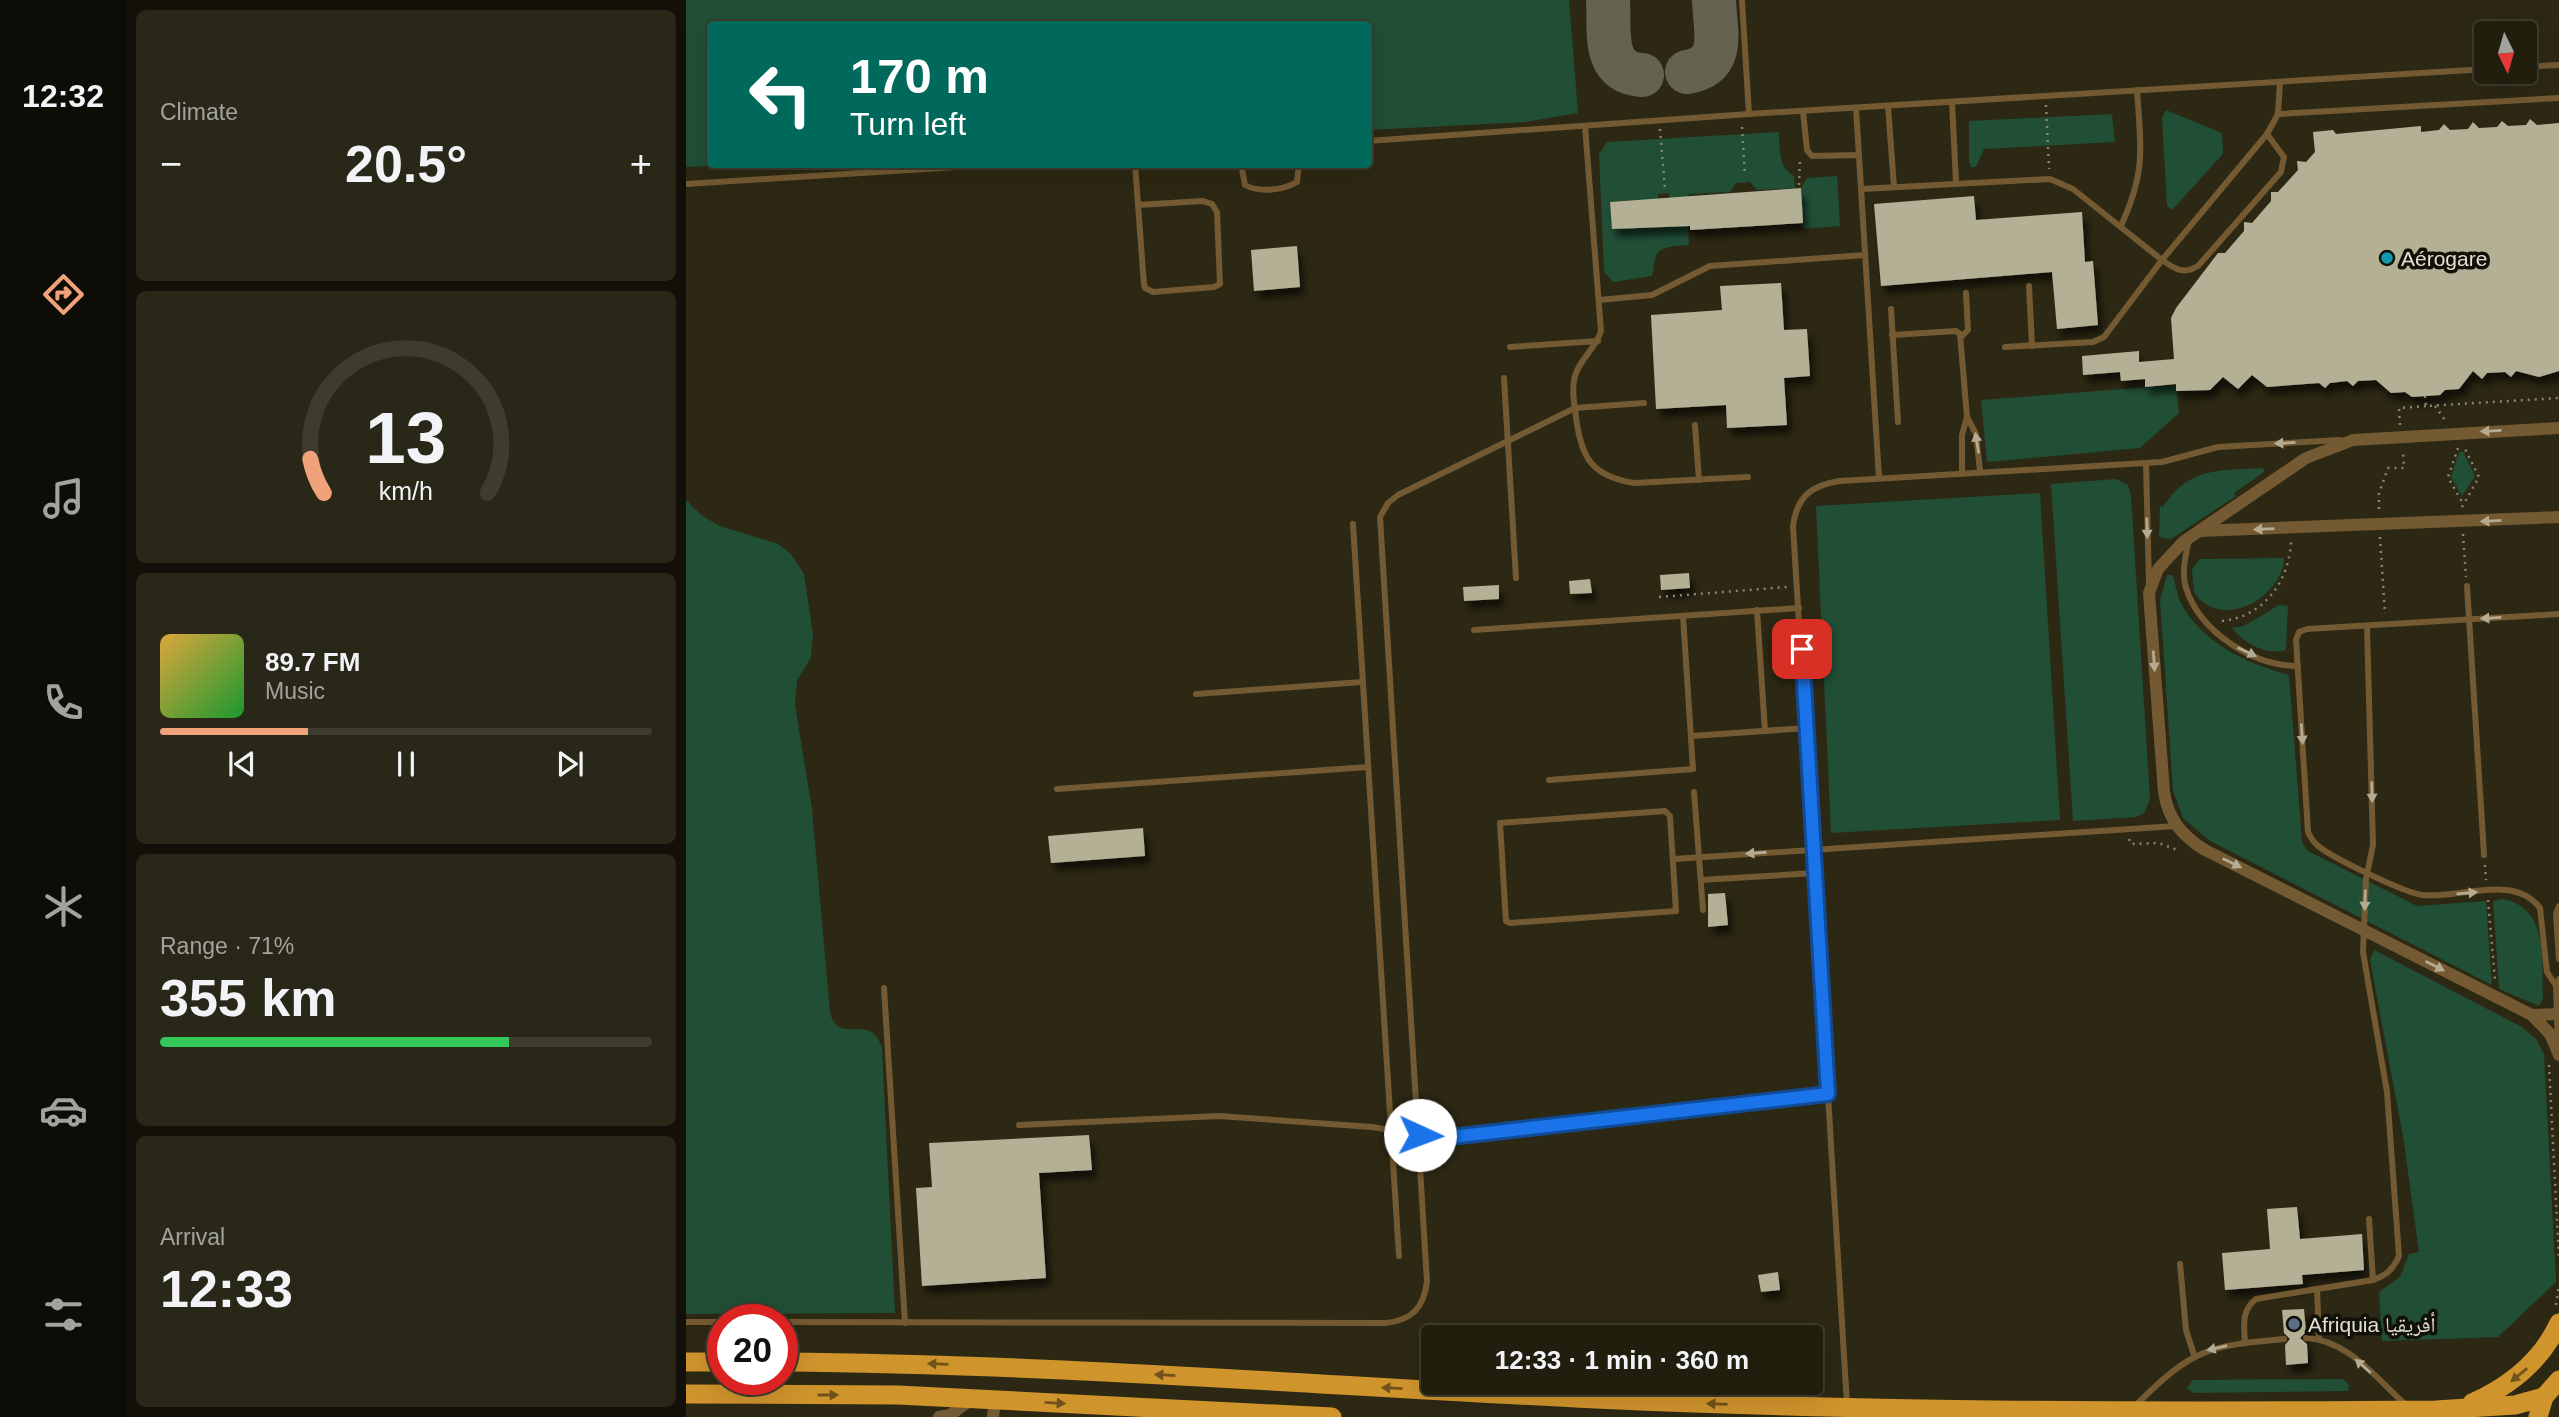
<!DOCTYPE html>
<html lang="en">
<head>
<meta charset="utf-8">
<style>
	body { margin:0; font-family:Arial,"Noto Naskh Arabic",sans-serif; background:#292717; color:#f1f3f6; height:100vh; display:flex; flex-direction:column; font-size:26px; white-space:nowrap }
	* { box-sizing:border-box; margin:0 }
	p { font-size:23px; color:#a2a29e }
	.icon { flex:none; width:38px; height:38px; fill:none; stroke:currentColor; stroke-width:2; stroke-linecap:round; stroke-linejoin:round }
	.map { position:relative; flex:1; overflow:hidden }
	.panel { display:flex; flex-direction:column; gap:10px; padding:10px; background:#121008; width:560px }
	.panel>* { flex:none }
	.hud { position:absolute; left:21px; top:21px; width:665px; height:147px; border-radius:7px; box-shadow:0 7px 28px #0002,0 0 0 2px #3e3c2e; background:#00695c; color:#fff; overflow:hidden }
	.needle { width:46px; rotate:175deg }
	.controls { position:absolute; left:1788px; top:21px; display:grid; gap:14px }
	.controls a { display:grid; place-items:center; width:63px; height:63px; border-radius:7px; background:#211e0e; box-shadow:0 7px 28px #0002,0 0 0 2px #3e3c2e; font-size:35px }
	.speed { position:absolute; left:21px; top:1304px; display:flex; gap:14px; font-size:35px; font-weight:700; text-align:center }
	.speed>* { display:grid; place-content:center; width:91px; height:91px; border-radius:50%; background:#211e0e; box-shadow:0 7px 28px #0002,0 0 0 2px #3e3c2e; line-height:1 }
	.speed .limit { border:10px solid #d22; background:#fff; color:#111 }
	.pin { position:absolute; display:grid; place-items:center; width:60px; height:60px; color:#fff; margin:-30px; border-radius:14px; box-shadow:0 4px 10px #0006 }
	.me { position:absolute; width:77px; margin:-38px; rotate:92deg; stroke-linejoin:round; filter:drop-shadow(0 0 5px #0008) }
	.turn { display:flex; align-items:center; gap:24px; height:147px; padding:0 28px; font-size:32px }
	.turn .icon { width:91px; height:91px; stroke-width:2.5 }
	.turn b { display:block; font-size:49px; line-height:60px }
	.big { font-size:52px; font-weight:600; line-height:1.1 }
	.panel .card { flex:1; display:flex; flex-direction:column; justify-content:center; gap:10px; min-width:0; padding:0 24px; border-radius:10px; background:#292717 }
	.panel .dial { align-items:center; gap:0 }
	.dial svg { height:182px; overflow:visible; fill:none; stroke:#3e3c2e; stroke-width:7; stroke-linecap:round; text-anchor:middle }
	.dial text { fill:#f1f3f6; stroke:none }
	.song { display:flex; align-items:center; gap:21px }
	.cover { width:84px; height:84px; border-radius:10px; background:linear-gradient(135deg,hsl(40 70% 55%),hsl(130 70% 35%)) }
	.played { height:7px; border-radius:4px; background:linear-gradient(90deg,#f0a27a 30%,#3e3c2e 30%) }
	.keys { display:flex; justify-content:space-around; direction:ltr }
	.heat { display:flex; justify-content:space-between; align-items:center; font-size:38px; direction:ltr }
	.charge { height:10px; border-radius:5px; background:linear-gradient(90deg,#34c759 71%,#3e3c2e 0) }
	.trip { position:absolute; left:735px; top:1325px; width:402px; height:70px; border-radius:7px; background:#211e0e; box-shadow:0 7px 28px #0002,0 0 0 2px #3e3c2e; font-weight:600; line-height:70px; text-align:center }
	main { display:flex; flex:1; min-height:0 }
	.dock { display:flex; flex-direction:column; width:126px; justify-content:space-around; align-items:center; background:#0d0c06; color:#a2a29e }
	.dock .icon { width:49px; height:49px }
	.dock .on { color:#f0a27a }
	.dock b { font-size:32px; color:#f1f3f6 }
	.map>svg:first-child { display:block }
	.green { fill:#204f36; fill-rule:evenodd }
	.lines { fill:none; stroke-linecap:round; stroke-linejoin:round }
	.taxiway { stroke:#656250; stroke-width:44 }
	.building { fill:#b4b096; filter:url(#shadow) }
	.path { stroke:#888574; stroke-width:2.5; stroke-dasharray:2 5; stroke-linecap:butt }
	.service { stroke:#745a33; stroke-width:6 }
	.minor { stroke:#745a33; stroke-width:12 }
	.trunk { stroke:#d0942c; stroke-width:19 }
	.oneway { fill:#b5aa92 }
	.oneway2 { fill:#71521a }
	.route-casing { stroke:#114b97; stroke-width:18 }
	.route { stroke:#1a73e8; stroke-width:12 }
	.culture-dot { fill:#0f9aa8; stroke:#121108; stroke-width:2.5 }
	.service-dot { fill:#5c6f8a; stroke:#121108; stroke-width:2.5 }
	.labels { text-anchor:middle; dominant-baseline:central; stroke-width:7; stroke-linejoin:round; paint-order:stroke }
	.poi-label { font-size:21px; fill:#e1dfd2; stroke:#121108; text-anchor:start }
</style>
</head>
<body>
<main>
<nav class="dock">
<b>12:32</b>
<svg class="icon on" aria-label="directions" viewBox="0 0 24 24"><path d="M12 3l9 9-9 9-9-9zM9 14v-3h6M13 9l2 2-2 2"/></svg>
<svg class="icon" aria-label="music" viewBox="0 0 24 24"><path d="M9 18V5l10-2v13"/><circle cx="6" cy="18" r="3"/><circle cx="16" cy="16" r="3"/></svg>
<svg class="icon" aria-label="phone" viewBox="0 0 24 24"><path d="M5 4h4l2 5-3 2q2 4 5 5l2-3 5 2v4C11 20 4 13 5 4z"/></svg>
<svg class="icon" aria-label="climate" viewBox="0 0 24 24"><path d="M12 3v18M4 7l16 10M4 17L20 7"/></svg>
<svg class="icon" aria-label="car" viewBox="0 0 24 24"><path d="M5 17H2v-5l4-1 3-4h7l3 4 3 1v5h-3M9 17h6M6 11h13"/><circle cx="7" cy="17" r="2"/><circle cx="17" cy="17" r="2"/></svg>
<svg class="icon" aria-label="filters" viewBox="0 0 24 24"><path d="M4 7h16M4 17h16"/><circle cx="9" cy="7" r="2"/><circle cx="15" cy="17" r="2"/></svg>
</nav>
<section class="panel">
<div class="card"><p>Climate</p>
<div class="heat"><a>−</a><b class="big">20.5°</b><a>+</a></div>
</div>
<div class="card dial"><svg viewBox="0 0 100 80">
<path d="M14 69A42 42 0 1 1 86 69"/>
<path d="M14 69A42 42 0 0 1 8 54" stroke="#f0a27a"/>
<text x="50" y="56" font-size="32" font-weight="700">13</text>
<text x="50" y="72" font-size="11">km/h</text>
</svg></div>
<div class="card">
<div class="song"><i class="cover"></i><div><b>89.7 FM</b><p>Music</p></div></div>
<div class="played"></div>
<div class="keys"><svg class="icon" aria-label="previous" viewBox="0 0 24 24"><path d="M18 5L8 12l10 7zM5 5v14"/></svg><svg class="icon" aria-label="pause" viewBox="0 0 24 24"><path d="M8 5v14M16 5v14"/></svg><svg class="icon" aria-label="next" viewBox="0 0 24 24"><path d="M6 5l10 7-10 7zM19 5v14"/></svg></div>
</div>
<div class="card"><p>Range · 71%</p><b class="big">355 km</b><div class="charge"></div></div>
<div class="card"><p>Arrival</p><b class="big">12:33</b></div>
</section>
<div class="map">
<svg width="1873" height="1417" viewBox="0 0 1873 1417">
	<defs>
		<filter id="shadow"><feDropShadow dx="4.5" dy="8" stdDeviation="3.5" flood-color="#0009"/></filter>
	</defs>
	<rect width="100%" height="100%" fill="#2c2813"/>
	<g class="green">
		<polygon points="0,0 883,0 892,113 839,122 683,130 682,24 24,24 24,164 49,165 0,167"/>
		<polygon points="1480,110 1536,133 1537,154 1486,210 1481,206 1476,118"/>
		<polygon points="1426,114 1429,142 1298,149 1290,167 1285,167 1283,161 1283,121"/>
		<path d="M1093 132C1094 148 1092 168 1108 176L1109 188 1071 190 1064 182 1050 183 1044 192 1003 194 1001 199 983 200V193L972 194V200L964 201 965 228 1002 226 1003 245C992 246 972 245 969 259 967 265 968 270 966 276L927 282 918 272 913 154 921 142ZM947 200 949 227 926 229 924 202Z"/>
		<polygon points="1151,176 1154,226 1117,229 1115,188 1121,178"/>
		<polygon points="1490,385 1493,413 1454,448 1301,462 1295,400"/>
		<polygon points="1773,452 1777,452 1789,476 1776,496 1765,477"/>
		<path d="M1577 468 1578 472 1548 493 1550 496 1485 539 1473 537 1474 506 1477 507C1503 466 1534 471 1577 468Z"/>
		<polygon points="1430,479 1442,485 1445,495 1464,800 1458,813 1450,817 1387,821 1365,484"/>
		<polygon points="1354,493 1374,820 1145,833 1130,506"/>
		<path d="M0 500 16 516 34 526 92 544 105 554 118 574 127 634 125 657 111 681 109 705 126 809 144 1012C151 1047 186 1011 196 1048L209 1313 0 1314Z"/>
		<path d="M1598 558C1596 599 1533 632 1508 592L1506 569 1514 559Z"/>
		<path d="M1481 575H1486C1490 583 1490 592 1494 601 1514 642 1561 664 1603 675L1616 842 1622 851 1731 906 1800 901 1806 985 1524 841 1497 818 1487 791 1474 600Z"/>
		<path d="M1593 605 1602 606 1600 649 1597 651C1578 654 1557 643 1546 628L1558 626Z"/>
		<path d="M1817 899C1864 908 1855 962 1857 999L1853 1006 1813 989 1807 901Z"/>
		<polygon points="1688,950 1836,1027 1850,1039 1858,1054 1870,1282 1812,1337 1696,1341 1693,1292 1714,1277 1723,1254 1733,1252 1717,1136 1684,960"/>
		<polygon points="1657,1379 1663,1385 1662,1391 1508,1393 1501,1388 1507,1380"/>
	</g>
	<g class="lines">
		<g class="taxiway">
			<path d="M922 0C924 31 915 72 956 75"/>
			<path d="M1001 72C1041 65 1029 32 1028 0"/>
		</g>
	</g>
	<g class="building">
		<polygon points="1844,119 1851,125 1873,123 1873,371 1853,377 1830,371 1825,377 1819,372 1801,373 1796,379 1787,371 1773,389 1759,390 1754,395 1726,397 1719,392 1705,393 1690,380 1672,381 1667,386 1661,381 1644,383 1639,388 1633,383 1581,387 1566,375 1552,389 1537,377 1524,390 1490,391 1490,384 1459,387 1459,379 1435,381 1434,372 1397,375 1396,356 1453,351 1453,362 1488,359 1485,318 1490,308 1532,253 1539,253 1558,231 1558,222 1566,223 1585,201 1585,192 1592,192 1612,170 1611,161 1620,162 1629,152 1627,132 1647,130 1650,134 1735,126 1735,132 1753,130 1758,124 1764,130 1782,129 1787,122 1793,128 1811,127 1816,121 1822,126 1840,125"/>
		<polygon points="1115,188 1117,223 1004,230 1004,226 926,229 924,202"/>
		<polygon points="1288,196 1290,220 1396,212 1399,262 1407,261 1412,325 1371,329 1366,272 1195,286 1188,204"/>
		<polygon points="611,246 614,287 568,291 565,250"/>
		<polygon points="1095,283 1098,330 1121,329 1124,376 1098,378 1101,425 1041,428 1040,405 970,409 965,315 1036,310 1034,286"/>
		<polygon points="1003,573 1004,588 975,590 974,575"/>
		<polygon points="904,579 906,593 884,594 883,581"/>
		<polygon points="813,585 813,599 778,601 777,587"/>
		<polygon points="457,828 459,856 365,863 362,836"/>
		<polygon points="1039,893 1042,925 1022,927 1022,894"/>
		<polygon points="403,1135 406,1170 353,1173 360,1278 236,1286 230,1188 246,1187 243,1143"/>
		<polygon points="1611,1207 1614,1239 1676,1234 1678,1270 1616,1275 1617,1284 1539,1290 1536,1253 1584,1249 1581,1209"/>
		<polygon points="1092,1272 1094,1290 1075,1292 1072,1275"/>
		<polygon points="1618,1309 1620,1332 1614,1338 1621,1344 1622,1363 1600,1365 1599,1345 1604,1339 1598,1333 1596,1310"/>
	</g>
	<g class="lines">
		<g class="path">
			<polyline points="1360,105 1363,169"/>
			<polyline points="1056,127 1059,176"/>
			<polyline points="974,129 979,189"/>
			<polyline points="1113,185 1114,157"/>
			<polyline points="1739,396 1740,406 1873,398"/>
			<polyline points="1749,406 1759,420"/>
			<polyline points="1714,425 1713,408 1740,406"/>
			<polyline points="1772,448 1762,477 1776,502"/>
			<polyline points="1776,507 1793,477 1779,449"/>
			<polyline points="1693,509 1693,493 1702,468 1718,468 1717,452"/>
			<polyline points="1777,534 1780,577"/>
			<polyline points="1694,537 1699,614"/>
			<polyline points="973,597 1101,587"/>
			<path d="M1536 621C1577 617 1603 582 1605 542"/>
			<polyline points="1443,839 1445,844 1473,843 1494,851"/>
			<polyline points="1799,865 1800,880"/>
			<polyline points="1802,900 1809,980"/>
			<polyline points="1863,1065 1873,1260"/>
			<polyline points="1870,1305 1873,1284"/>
		</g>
		<g class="service">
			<polyline points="1056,0 1063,114"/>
			<polyline points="1839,67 1873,65"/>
			<polyline points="1266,102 1270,182"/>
			<polyline points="1202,106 1208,187"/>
			<polyline points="1170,108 1193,478"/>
			<polyline points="1117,111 1121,150 1126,156 1173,155"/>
			<polyline points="1592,114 1873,98"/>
			<path d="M899 126 915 331C910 348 896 357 890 373 885 386 888 403 890 417 895 457 905 476 948 483L1062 477"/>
			<polyline points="682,141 1063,114 1801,69"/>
			<polyline points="449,164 458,285 459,288 467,292 528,287 534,284 531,212 526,204 517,201 452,205"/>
			<path d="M555 164 559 185C573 193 598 190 611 182L613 164"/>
			<polyline points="0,184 319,164"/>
			<path d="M1176 189 1364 179 1387 189 1476 260C1489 269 1497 275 1512 266L1595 172 1598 157 1581 134"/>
			<path d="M1435 226C1460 171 1455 149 1451 90"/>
			<polyline points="1343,286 1346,346"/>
			<polyline points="913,300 966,295 1024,266 1179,255"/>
			<polyline points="1205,309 1212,422"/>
			<polyline points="1206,335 1270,331 1274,334 1281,417 1276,435 1276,472"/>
			<polyline points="1275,337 1282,330 1280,293"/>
			<polyline points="824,347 912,341"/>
			<polyline points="1319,347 1407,342 1418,337 1476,260 1581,134 1592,114 1594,82"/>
			<polyline points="818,378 830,578"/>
			<polyline points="1281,417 1290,434 1294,471"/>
			<polyline points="1009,425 1013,480"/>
			<polyline points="1460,463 1463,583"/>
			<polyline points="667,524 713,1256"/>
			<path d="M1503 539C1500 555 1495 572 1500 588 1514 632 1567 666 1612 666"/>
			<polyline points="1781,586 1798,855"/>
			<polyline points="1071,610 1079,731"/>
			<polyline points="788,630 1113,608"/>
			<polyline points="510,694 676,682"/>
			<polyline points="1006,736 1121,728"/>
			<polyline points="863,780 1007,769 997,616"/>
			<polyline points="371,789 682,767"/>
			<polyline points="1008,792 1017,910"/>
			<polygon points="979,811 984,816 990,911 824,923 820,921 814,823"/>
			<polyline points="988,859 1490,826"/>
			<polyline points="1015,880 1129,873"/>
			<polyline points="1873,906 1870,914 1873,959"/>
			<path d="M1870 986 1861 972 1854 908C1828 873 1774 899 1737 895 1721 894 1644 857 1631 845 1627 841 1624 837 1622 832L1610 640 1613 632 1621 629 1873 614"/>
			<polyline points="198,988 219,1323"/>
			<polyline points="1872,1043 1870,986 1873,979"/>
			<polyline points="333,1125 533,1116 686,1127 751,1138 1142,1094"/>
			<polyline points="1683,1219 1687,1280"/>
			<polyline points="1494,1264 1500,1330 1508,1355"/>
			<polyline points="1631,1289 1633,1338"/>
			<polyline points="0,1322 37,1322"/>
			<path d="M96 1322 700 1323C726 1320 738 1308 741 1281L694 517 702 503 712 495 889 408 958 403"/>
			<path d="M1620 1338C1662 1340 1690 1378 1719 1404"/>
			<path d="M1559 1343C1558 1325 1555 1311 1570 1299L1687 1280C1701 1275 1707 1269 1713 1256L1701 1092 1677 952 1680 879 1687 845 1681 626"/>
			<path d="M1161 1404 1107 526C1111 496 1126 485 1154 481L1476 462 1532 447 1654 440"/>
			<path d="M1450 1405C1506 1349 1521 1346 1598 1339"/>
		</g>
		<g class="minor">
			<path d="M1873 428 1667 440 1620 458 1497 542 1472 569 1463 593 1478 792C1482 819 1496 836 1519 850L1846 1015 1864 1034 1873 1055"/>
			<polyline points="1513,531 1873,517"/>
			<polyline points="1846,1015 1873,1014"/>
			<polyline points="253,1417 264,1415 286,1399"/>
			<polyline points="307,1417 309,1400"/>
		</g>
		<g class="trunk">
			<polyline points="0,1362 37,1362"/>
			<path d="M96 1362C368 1364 639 1386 910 1399 1190 1412 1470 1412 1750 1410L1829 1405 1858 1397"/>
			<polyline points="0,1394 212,1395 646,1417"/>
			<path d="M1786 1403C1824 1386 1855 1362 1873 1323"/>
			<polyline points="1852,1417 1858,1397 1873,1380"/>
		</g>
	</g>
	<defs><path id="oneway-solid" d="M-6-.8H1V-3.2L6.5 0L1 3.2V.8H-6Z" transform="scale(1.75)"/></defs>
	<g class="oneway">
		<use href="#oneway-solid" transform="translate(1805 431) rotate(177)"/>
		<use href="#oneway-solid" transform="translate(1291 443) rotate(-99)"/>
		<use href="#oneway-solid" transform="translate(1599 443) rotate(177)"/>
		<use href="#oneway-solid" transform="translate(1805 521) rotate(177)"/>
		<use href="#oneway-solid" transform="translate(1461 528) rotate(89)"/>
		<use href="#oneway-solid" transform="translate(1578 529) rotate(178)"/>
		<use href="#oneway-solid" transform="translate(1805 618) rotate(177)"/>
		<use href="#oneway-solid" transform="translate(1561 652) rotate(25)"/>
		<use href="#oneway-solid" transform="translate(1468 661) rotate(86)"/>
		<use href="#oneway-solid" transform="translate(1616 734) rotate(86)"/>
		<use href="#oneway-solid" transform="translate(1686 792) rotate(88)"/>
		<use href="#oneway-solid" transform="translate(1070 853) rotate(176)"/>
		<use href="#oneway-solid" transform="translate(1546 863) rotate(26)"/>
		<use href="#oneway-solid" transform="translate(1781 893) rotate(-5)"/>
		<use href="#oneway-solid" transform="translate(1679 900) rotate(92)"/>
		<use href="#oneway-solid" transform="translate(1749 966) rotate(27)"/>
		<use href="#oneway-solid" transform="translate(1531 1348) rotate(167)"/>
		<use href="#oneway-solid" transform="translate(1677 1366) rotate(-138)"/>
	</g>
	<g class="oneway2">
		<use href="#oneway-solid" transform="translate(252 1364) rotate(-178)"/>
		<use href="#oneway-solid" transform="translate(479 1375) rotate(-177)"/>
		<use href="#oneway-solid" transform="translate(1833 1375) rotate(141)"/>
		<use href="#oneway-solid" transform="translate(706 1388) rotate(-177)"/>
		<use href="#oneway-solid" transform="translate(142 1395)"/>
		<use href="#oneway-solid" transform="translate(369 1403) rotate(3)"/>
		<use href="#oneway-solid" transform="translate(1031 1404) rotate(-178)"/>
	</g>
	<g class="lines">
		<g class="route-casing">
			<polyline id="route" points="734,1135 756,1138 1142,1094 1116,649"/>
		</g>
		<use href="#route" class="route"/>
	</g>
	<circle class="culture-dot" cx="1701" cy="258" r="7"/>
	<circle class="service-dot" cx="1608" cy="1324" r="7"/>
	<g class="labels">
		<g class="poi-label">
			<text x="1715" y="258">Aérogare</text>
			<text x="1622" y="1324">Afriquia أفريقيا</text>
		</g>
	</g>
</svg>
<div class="controls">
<a><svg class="needle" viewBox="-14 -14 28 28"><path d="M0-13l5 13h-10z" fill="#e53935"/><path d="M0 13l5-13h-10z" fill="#a2a29e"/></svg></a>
</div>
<div class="speed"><div class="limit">20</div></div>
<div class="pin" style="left:1116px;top:649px;background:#d93025"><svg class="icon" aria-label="arrive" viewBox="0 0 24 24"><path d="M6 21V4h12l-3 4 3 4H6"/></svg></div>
<svg class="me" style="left:734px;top:1135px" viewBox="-20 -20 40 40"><circle r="19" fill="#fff"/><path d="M0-13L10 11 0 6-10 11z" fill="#1a73e8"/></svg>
<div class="trip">12:33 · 1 min · 360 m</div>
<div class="hud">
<div class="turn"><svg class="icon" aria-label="left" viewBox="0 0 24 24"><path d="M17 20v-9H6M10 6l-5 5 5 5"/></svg><div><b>170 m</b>Turn left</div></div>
</div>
</div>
</main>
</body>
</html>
